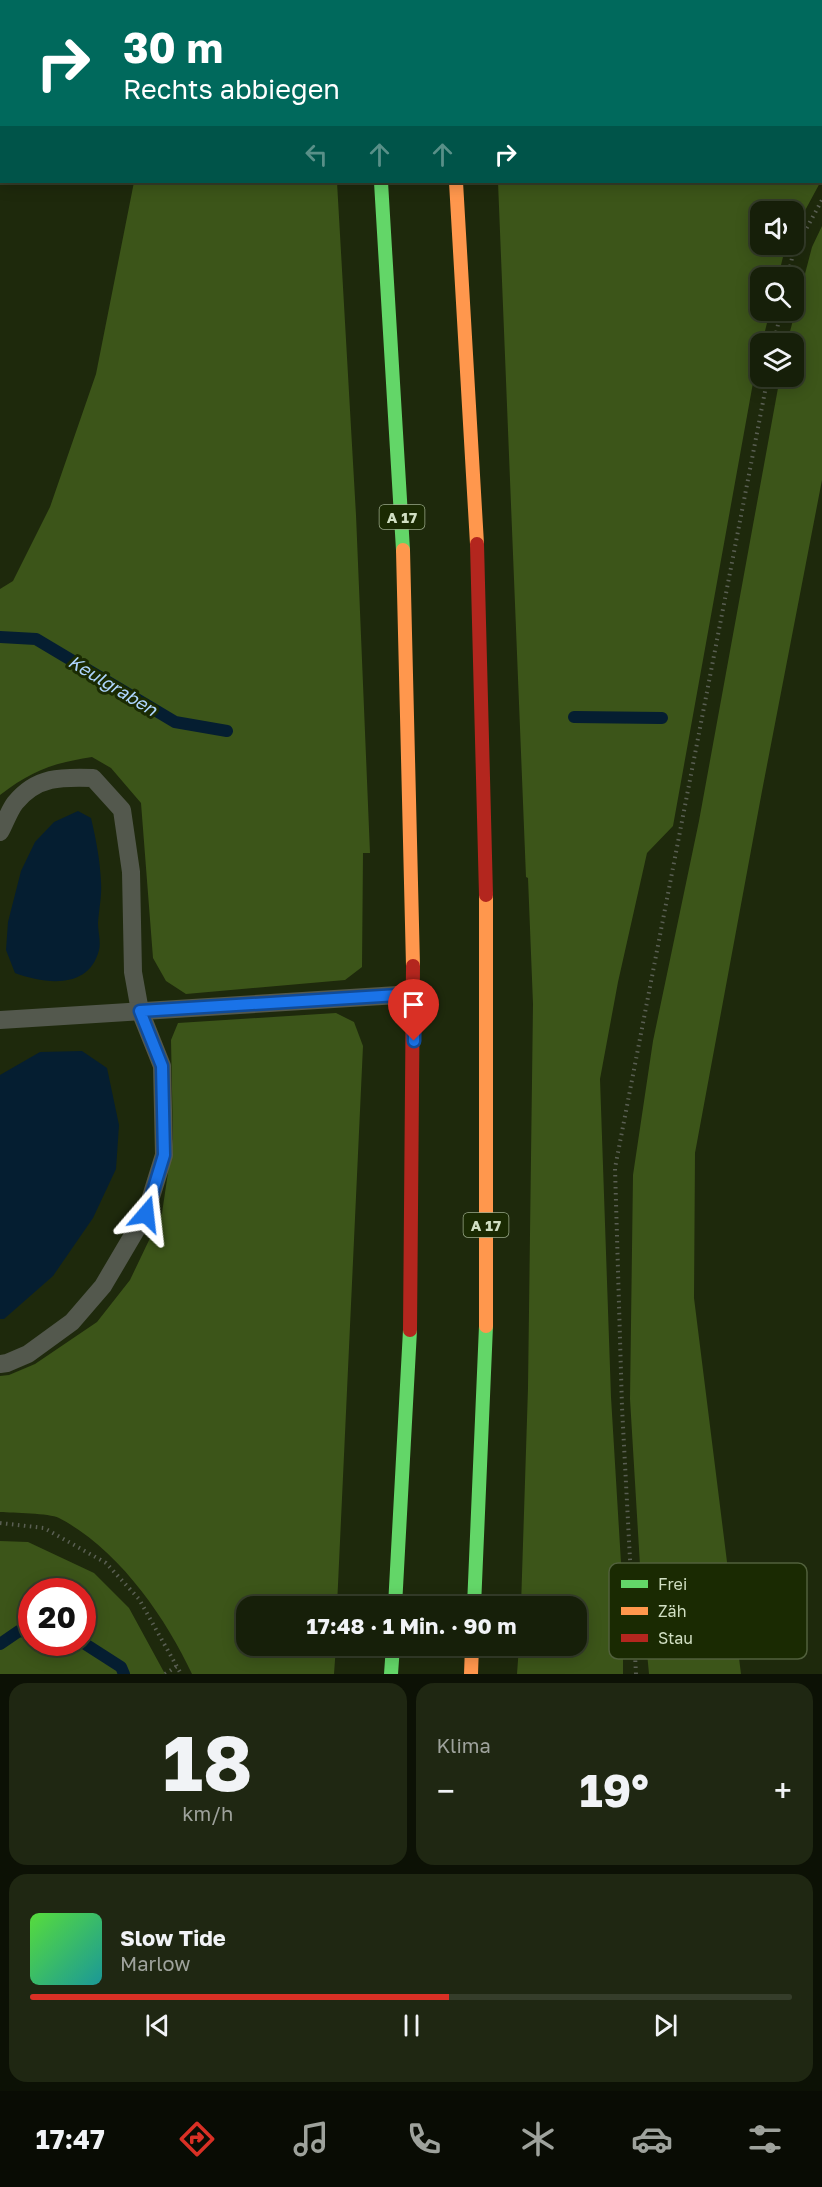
<!DOCTYPE html>
<html lang="de">
<head>
<meta charset="utf-8">
<style>
	body { margin:0; font-family:"Golos Text",sans-serif; background:#1f2712; color:#f1f3f6; height:100vh; display:flex; flex-direction:column; font-size:22px; white-space:nowrap }
	* { box-sizing:border-box; margin:0 }
	p { font-size:20px; color:#9ea29c }
	.icon { flex:none; width:33px; height:33px; fill:none; stroke:currentColor; stroke-width:2; stroke-linecap:round; stroke-linejoin:round }
	.map { position:relative; height:1674px; overflow:hidden }
	.drawer { display:flex; flex-direction:column; gap:9px; padding:9px; background:#0c1105; flex:1 }
	.drawer>* { flex:none }
	.hud { position:absolute; left:0px; top:0px; width:822px; height:183px; box-shadow:0 3px 15px #0003,0 0 0 2px #353d2a; background:#00695c; color:#fff; overflow:hidden }
	.buttons { position:absolute; left:750px; top:201px; display:grid; gap:12px }
	.buttons a { display:grid; place-items:center; width:54px; height:54px; border-radius:12px; background:#161f09; box-shadow:0 3px 15px #0003,0 0 0 2px #353d2a; font-size:30px }
	.speed { position:absolute; left:18px; top:1578px; display:flex; gap:12px; font-size:30px; font-weight:700; text-align:center }
	.speed>* { display:grid; place-content:center; width:78px; height:78px; border-radius:50%; background:#161f09; box-shadow:0 3px 15px #0003,0 0 0 2px #353d2a; line-height:1 }
	.speed .limit { border:9px solid #d22; background:#fff; color:#111 }
	.pin { position:absolute; display:grid; place-items:center; width:51px; height:51px; color:#fff; margin:-62px -26px; border-radius:50% 50% 50% 0; rotate:-45deg; box-shadow:0 0 6px #0007 }
	.pin .icon { rotate:45deg }
	.me { position:absolute; width:66px; margin:-33px; rotate:17deg; stroke-linejoin:round; filter:drop-shadow(0 0 4px #0008) }
	.turn { display:flex; align-items:center; gap:21px; height:126px; padding:0 24px; font-size:27px }
	.turn .icon { width:78px; height:78px; stroke-width:2.5 }
	.turn b { display:block; font-size:42px; line-height:51px }
	.lanes { display:flex; align-items:center; height:57px; padding:0 24px; background:#0003; justify-content:center; gap:30px; direction:ltr }
	.lanes .off { opacity:.35 }
	.big { font-size:45px; font-weight:700; line-height:1.1 }
	.drawer .tile { flex:1; display:flex; flex-direction:column; justify-content:center; gap:9px; min-width:0; padding:0 21px; border-radius:18px; background:#1f2712 }
	.drawer .dial { align-items:center; gap:0 }
	.dial b { font-size:78px; line-height:1 }
	.song { display:flex; align-items:center; gap:18px }
	.cover { width:72px; height:72px; border-radius:9px; background:linear-gradient(135deg,hsl(110 70% 55%),hsl(180 70% 35%)) }
	.played { height:6px; border-radius:3px; background:linear-gradient(90deg,#d93025 55%,#353d2a 55%) }
	.keys { display:flex; justify-content:space-around; direction:ltr }
	.heat { display:flex; justify-content:space-between; align-items:center; font-size:33px; direction:ltr }
	.drawer .tiles { flex:1; display:grid; gap:9px; grid-template-columns:1fr 1fr }
	.tile:last-child { grid-column:span 2 }
	.trip { position:absolute; left:236px; top:1596px; width:351px; height:60px; border-radius:18px; background:#161f09; box-shadow:0 3px 15px #0003,0 0 0 2px #353d2a; font-weight:700; line-height:60px; text-align:center }
	.tab-bar { display:flex; height:96px; justify-content:space-around; align-items:center; background:#090c04; color:#9ea29c }
	.tab-bar .icon { width:42px; height:42px }
	.tab-bar .current { color:#d93025 }
	.tab-bar b { font-size:27px; color:#f1f3f6 }
	.map>svg:first-child { display:block }
	.green { fill:#3c5519; fill-rule:evenodd }
	.water { fill:#051e31 }
	.lines { fill:none; stroke-linecap:round; stroke-linejoin:round }
	.stream { stroke:#051e31; stroke-width:12 }
	.path { stroke:#5a5f53; stroke-width:4; stroke-dasharray:1.5 4.5; stroke-linecap:butt }
	.lane { stroke:#53584d; stroke-width:18 }
	.fast { stroke:#63d668; stroke-width:14 }
	.slow { stroke:#ff974d; stroke-width:14 }
	.jam { stroke:#b3261e; stroke-width:14 }
	.route-casing { stroke:#114b97; stroke-width:15 }
	.route { stroke:#1a73e8; stroke-width:10 }
	.labels { text-anchor:middle; dominant-baseline:central; stroke-width:6; stroke-linejoin:round; paint-order:stroke }
	.shield { fill:#1a2a02; stroke:#9aa989; stroke-width:1.5 }
	.shield-label { font-size:15px; font-weight:bold; fill:#d1dfc3 }
	.water-label { font-size:18px; font-style:italic; fill:#aed5fd; stroke:#1a2a02 }
	.key { fill:#1a2a02; stroke:#51603c; stroke-width:1.5 }
	.key-label { font-size:16px; fill:#d1dfc3 }
</style>
</head>
<body>
<div class="map">
<svg width="822" height="1674" viewBox="0 0 822 1674">
	<rect width="100%" height="100%" fill="#1e290c"/>
	<g class="green">
		<polygon points="479,0 822,0 822,179 794,231 794,212 760,212 760,244 786,245 778,277 760,278 760,310 770,311 762,343 760,344 673,826 647,853 618,982 600,1079 611,1397 623,1596 623,1674 517,1674 519,1646 576,1646 576,1606 521,1606 528,1388 533,1004 528,878 526,877 498,182 820,182 820,2"/>
		<path d="M134 182H337L356 515 370 853H363L362 967 345 980 186 994 166 981 153 958 141 803 111 768 92 757C53 763 31 771 0 795V589L13 581 50 507 96 374Z"/>
		<polygon points="822,226 822,480 762,791 695,1153 694,1298 741,1674 649,1674 642,1599 630,1399 633,1175 653,1041 699,821 780,377 794,376 794,344 787,343 812,247"/>
		<path d="M336 1013 354 1022 363 1046 337 1606H246V1646H336L334 1674H192C165 1616 117 1548 59 1518 49 1513 13 1513 0 1512V1376L9 1375 35 1364 97 1322 130 1280 162 1213 173 1139 171 1040 178 1023Z"/>
		<path d="M0 1541 28 1542 94 1573 129 1608 165 1674H0ZM32 1592H82V1642H32Z"/>
	</g>
	<g class="water">
		<path d="M78 811 91 818C96 839 100 860 101 882 102 895 99 909 98 923 98 932 101 942 99 950 89 990 45 984 15 973L6 950 8 922 21 871 35 842 54 822Z"/>
		<polygon points="82,1051 107,1068 119,1125 116,1169 93,1218 53,1276 4,1319 0,1319 0,1075 40,1052"/>
	</g>
	<g class="lines">
		<g class="stream">
			<polyline points="0,637 36,639 175,722 227,731"/>
			<polyline points="574,717 662,718"/>
			<polyline points="82,1642 121,1667 124,1674"/>
			<polyline points="0,1644 19,1631 32,1633"/>
		</g>
		<g class="path">
			<polyline points="788,278 793,253 822,200"/>
			<polyline points="774,344 781,310"/>
			<polyline points="0,1523 44,1528 106,1563 139,1599 181,1674"/>
			<polyline points="165,1674 177,1666"/>
			<polyline points="636,1674 622,1407 615,1168 768,376"/>
		</g>
		<g class="lane">
			<path d="M0 832C5 823 9 811 15 803 37 776 62 777 93 778L122 810 131 872 133 972 140 1011 162 1066 164 1155 146 1213 103 1286 72 1322 28 1354 7 1363 0 1364"/>
			<polyline points="0,1020 414,994"/>
		</g>
		<g class="fast">
			<polyline points="439,0 439,2"/>
			<polyline points="381,182 403,550"/>
			<polyline points="395,1606 410,1330"/>
			<polyline points="474,1606 486,1326"/>
			<polyline points="391,1674 393,1646"/>
		</g>
		<g class="slow">
			<polyline points="365,0 365,2"/>
			<polyline points="456,182 477,544"/>
			<polyline points="403,550 413,966"/>
			<polyline points="486,895 486,1326"/>
			<polyline points="471,1674 472,1646"/>
		</g>
		<g class="jam">
			<polyline points="477,544 486,895"/>
			<polyline points="410,1330 413,966"/>
		</g>
	</g>
	<g class="lines">
		<g class="route-casing">
			<polyline id="route" points="146,1214 164,1155 162,1066 140,1011 414,994 414,1041"/>
		</g>
		<use href="#route" class="route"/>
	</g>
	<g class="labels">
		<g class="shield">
			<rect x="379.5" y="505" width="45" height="24" rx="4.5"/>
			<rect x="463.5" y="1213" width="45" height="24" rx="4.5"/>
		</g>
		<g class="shield-label">
			<text x="402" y="517">A 17</text>
			<text x="486" y="1225">A 17</text>
		</g>
		<g class="water-label">
			<text transform="translate(113 685) rotate(31)">Keulgraben</text>
		</g>
	</g>
	<rect x="609" y="1563" width="198" height="96" rx="9" class="key"/>
	<rect x="621" y="1580" width="27" height="8" fill="#63d668"/>
	<rect x="621" y="1607" width="27" height="8" fill="#ff974d"/>
	<rect x="621" y="1634" width="27" height="8" fill="#b3261e"/>
	<g class="key-label">
		<text x="658" y="1590">Frei</text>
		<text x="658" y="1617">Zäh</text>
		<text x="658" y="1644">Stau</text>
	</g>
</svg>
<div class="buttons">
<a><svg class="icon" aria-label="sound" viewBox="0 0 24 24"><path d="M4 9h4l5-4v14l-5-4H4zM17 9q2 3 0 6"/></svg></a>
<a><svg class="icon" aria-label="search" viewBox="0 0 24 24"><circle cx="10" cy="10" r="6"/><path d="M15 15l6 6"/></svg></a>
<a><svg class="icon" aria-label="layers" viewBox="0 0 24 24"><path d="M12 4l9 5-9 5-9-5zM3 14l9 5 9-5"/></svg></a>
</div>
<div class="speed"><div class="limit">20</div></div>
<div class="pin" style="left:414px;top:1041px;background:#d93025"><svg class="icon" aria-label="arrive" viewBox="0 0 24 24"><path d="M6 21V4h12l-3 4 3 4H6"/></svg></div>
<svg class="me" style="left:146px;top:1214px" viewBox="-20 -20 40 40"><path d="M0-17L14 15 0 8-14 15z" fill="#1a73e8" stroke="#fff" stroke-width="4"/></svg>
<div class="trip">17:48 · 1 Min. · 90 m</div>
<div class="hud">
<div class="turn"><svg class="icon" aria-label="right" viewBox="0 0 24 24"><path d="M7 20v-9h11M14 6l5 5-5 5"/></svg><div><b>30 m</b>Rechts abbiegen</div></div>
<div class="lanes"><svg class="icon off" aria-label="left" viewBox="0 0 24 24"><path d="M17 20v-9H6M10 6l-5 5 5 5"/></svg><svg class="icon off" aria-label="ahead" viewBox="0 0 24 24"><path d="M12 20V5M6 11l6-6 6 6"/></svg><svg class="icon off" aria-label="ahead" viewBox="0 0 24 24"><path d="M12 20V5M6 11l6-6 6 6"/></svg><svg class="icon" aria-label="right" viewBox="0 0 24 24"><path d="M7 20v-9h11M14 6l5 5-5 5"/></svg></div>
</div>
</div>
<section class="drawer">
<div class="tiles">
<div class="tile dial"><b>18</b><p>km/h</p></div>
<div class="tile"><p>Klima</p>
<div class="heat"><a>−</a><b class="big">19°</b><a>+</a></div>
</div>
<div class="tile">
<div class="song"><i class="cover"></i><div><b>Slow Tide</b><p>Marlow</p></div></div>
<div class="played"></div>
<div class="keys"><svg class="icon" aria-label="previous" viewBox="0 0 24 24"><path d="M18 5L8 12l10 7zM5 5v14"/></svg><svg class="icon" aria-label="pause" viewBox="0 0 24 24"><path d="M8 5v14M16 5v14"/></svg><svg class="icon" aria-label="next" viewBox="0 0 24 24"><path d="M6 5l10 7-10 7zM19 5v14"/></svg></div>
</div>
</div>
</section>
<nav class="tab-bar">
<b>17:47</b>
<svg class="icon current" aria-label="directions" viewBox="0 0 24 24"><path d="M12 3l9 9-9 9-9-9zM9 14v-3h6M13 9l2 2-2 2"/></svg>
<svg class="icon" aria-label="music" viewBox="0 0 24 24"><path d="M9 18V5l10-2v13"/><circle cx="6" cy="18" r="3"/><circle cx="16" cy="16" r="3"/></svg>
<svg class="icon" aria-label="phone" viewBox="0 0 24 24"><path d="M5 4h4l2 5-3 2q2 4 5 5l2-3 5 2v4C11 20 4 13 5 4z"/></svg>
<svg class="icon" aria-label="climate" viewBox="0 0 24 24"><path d="M12 3v18M4 7l16 10M4 17L20 7"/></svg>
<svg class="icon" aria-label="car" viewBox="0 0 24 24"><path d="M5 17H2v-5l4-1 3-4h7l3 4 3 1v5h-3M9 17h6M6 11h13"/><circle cx="7" cy="17" r="2"/><circle cx="17" cy="17" r="2"/></svg>
<svg class="icon" aria-label="filters" viewBox="0 0 24 24"><path d="M4 7h16M4 17h16"/><circle cx="9" cy="7" r="2"/><circle cx="15" cy="17" r="2"/></svg>
</nav>
</body>
</html>
